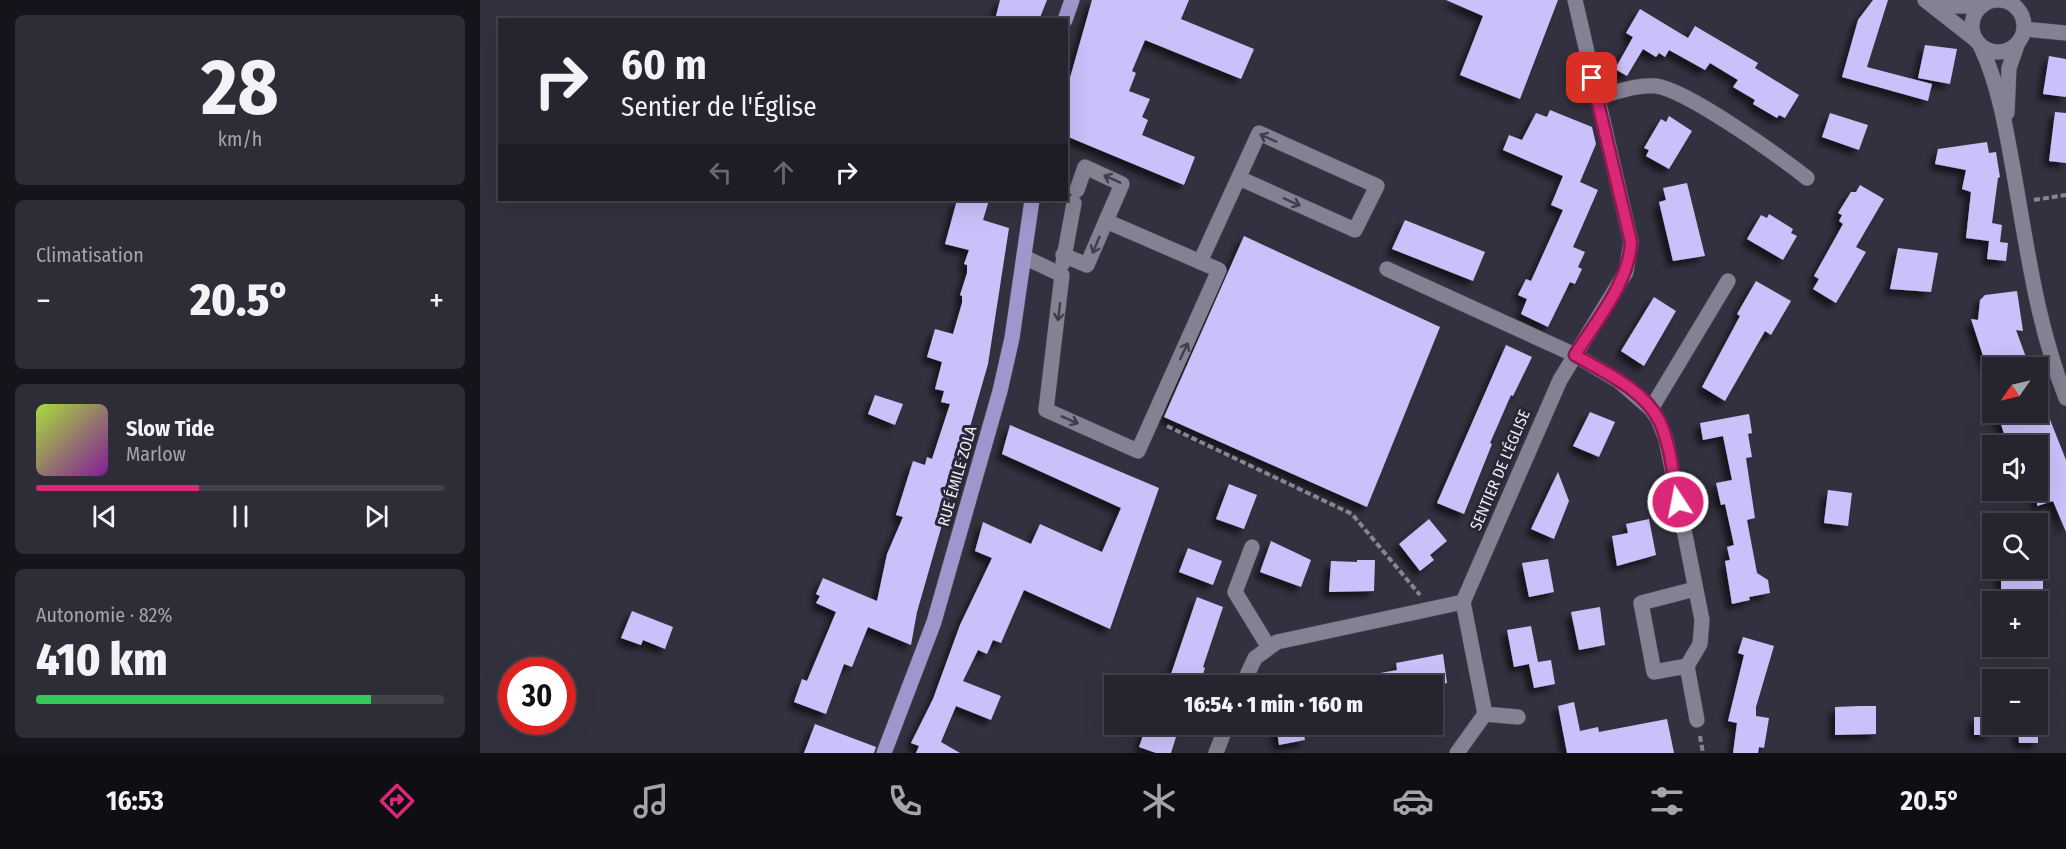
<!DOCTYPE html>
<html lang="fr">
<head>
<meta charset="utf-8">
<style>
	body { margin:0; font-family:"Fira Sans Condensed",sans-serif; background:#2e2d37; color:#f1f3f6; height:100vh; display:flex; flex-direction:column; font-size:22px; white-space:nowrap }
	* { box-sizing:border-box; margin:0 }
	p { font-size:20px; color:#a4a5aa }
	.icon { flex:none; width:33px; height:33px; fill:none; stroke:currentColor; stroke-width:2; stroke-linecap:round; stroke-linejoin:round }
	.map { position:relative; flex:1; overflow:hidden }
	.details { display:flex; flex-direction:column; gap:15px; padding:15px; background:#15141a; width:480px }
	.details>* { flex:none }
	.banner { position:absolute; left:18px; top:18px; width:570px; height:183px; border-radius:0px; box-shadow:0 6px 24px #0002,0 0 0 2px #42424b; background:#26252f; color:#f1f3f6; overflow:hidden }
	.needle { width:39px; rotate:236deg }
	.tools { position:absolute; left:1502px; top:357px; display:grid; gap:12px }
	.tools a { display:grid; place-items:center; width:66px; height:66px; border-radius:0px; background:#26252f; box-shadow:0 6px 24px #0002,0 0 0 2px #42424b; font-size:30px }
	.speed { position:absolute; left:18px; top:657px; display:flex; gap:12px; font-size:30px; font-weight:700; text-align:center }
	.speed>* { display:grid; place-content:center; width:78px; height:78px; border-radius:50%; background:#26252f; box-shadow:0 6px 24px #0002,0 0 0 2px #42424b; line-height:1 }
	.speed .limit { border:9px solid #d22; background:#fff; color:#111 }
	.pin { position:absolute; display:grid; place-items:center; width:51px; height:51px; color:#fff; margin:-26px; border-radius:12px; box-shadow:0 3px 9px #0006 }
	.me { position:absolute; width:66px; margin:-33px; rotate:349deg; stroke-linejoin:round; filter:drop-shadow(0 0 4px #0008) }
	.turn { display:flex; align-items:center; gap:21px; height:126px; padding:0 24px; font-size:27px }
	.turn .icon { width:78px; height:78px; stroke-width:2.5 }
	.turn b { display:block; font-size:42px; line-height:51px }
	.lanes { display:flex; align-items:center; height:57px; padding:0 24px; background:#0003; justify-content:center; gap:30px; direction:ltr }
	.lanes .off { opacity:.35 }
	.big { font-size:45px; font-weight:800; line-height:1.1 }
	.details .card { flex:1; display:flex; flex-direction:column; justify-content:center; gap:9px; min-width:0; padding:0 21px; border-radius:9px; background:#2e2d37 }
	.details .dial { align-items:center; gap:0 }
	.dial b { font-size:78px; line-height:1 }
	.song { display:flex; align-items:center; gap:18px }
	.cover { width:72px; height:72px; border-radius:9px; background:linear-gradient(135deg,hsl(80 70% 55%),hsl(290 70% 35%)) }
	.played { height:6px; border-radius:3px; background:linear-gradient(90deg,#db2777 40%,#42424b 40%) }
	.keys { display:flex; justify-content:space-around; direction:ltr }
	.heat { display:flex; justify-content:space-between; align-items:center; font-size:33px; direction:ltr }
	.charge { height:9px; border-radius:4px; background:linear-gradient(90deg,#34c759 82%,#42424b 0) }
	.trip { position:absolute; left:624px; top:675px; width:339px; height:60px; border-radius:0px; background:#26252f; box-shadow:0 6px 24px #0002,0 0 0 2px #42424b; font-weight:800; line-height:60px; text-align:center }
	.tab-bar { display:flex; height:96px; justify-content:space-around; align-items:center; background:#0f0f13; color:#a4a5aa }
	.tab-bar .icon { width:42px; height:42px }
	.tab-bar .current { color:#db2777 }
	.tab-bar b { font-size:27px; color:#f1f3f6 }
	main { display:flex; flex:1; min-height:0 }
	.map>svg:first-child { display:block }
	.building { fill:#c9c1fa; filter:url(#shadow) }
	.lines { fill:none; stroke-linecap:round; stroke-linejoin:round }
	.minor-casing { stroke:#4e4c58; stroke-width:16 }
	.major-casing { stroke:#4e4c58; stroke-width:16 }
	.path { stroke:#868591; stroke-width:4; stroke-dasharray:6 3; stroke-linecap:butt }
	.minor { stroke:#838192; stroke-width:15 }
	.major { stroke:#9f96cd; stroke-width:15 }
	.oneway { stroke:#403e4c }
	.route-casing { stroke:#8e194d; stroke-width:15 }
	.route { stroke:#db2777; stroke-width:10 }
	.labels { text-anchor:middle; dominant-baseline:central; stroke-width:6; stroke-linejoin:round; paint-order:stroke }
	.street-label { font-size:16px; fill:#eeedf6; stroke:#292735 }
</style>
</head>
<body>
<main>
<section class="details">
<div class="card dial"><b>28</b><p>km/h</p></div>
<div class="card"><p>Climatisation</p>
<div class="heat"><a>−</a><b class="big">20.5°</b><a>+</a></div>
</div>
<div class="card">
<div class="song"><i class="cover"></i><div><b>Slow Tide</b><p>Marlow</p></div></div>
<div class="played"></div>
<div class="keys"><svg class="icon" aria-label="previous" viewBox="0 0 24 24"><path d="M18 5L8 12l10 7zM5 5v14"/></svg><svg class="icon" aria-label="pause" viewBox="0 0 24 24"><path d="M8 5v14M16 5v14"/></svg><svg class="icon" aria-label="next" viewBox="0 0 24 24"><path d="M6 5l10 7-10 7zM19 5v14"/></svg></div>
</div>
<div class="card"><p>Autonomie · 82%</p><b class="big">410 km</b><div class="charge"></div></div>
</section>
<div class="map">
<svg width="1586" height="753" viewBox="0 0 1586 753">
	<defs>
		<filter id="shadow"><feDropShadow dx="-5.5" dy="5.5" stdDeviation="3" flood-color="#0009"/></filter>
	</defs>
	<rect width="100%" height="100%" fill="#33313f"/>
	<g class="building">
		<polygon points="520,0 567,0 559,20 515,20"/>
		<polygon points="612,0 709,0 701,19 774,49 761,79 665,40 652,71 656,73 649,91 670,99 662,117 668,120 662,135 715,157 704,185 586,136 586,92"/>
		<polygon points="966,0 1078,0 1040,99 980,75 1003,16"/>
		<polygon points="1393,0 1408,0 1387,67 1452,84 1448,101 1362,77 1378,20"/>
		<polygon points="1160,9 1208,38 1215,26 1278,63 1275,68 1319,95 1305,118 1299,115 1297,118 1273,104 1275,100 1253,87 1258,80 1230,63 1225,70 1189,50 1185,57 1179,53 1176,57 1163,49 1147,76 1135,69 1153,37 1146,33"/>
		<polygon points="1445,45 1477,49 1470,84 1438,78"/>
		<polygon points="1569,56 1586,59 1586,97 1563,94"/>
		<polygon points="1070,110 1112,127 1116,144 1100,182 1118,190 1093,247 1105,252 1098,267 1102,269 1095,284 1090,282 1068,327 1041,314 1047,299 1038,295 1046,279 1051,281 1083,210 1071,205 1083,176 1023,150 1029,135 1042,140 1056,113 1067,117"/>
		<polygon points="1575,112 1586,113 1586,163 1569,161"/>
		<polygon points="1350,113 1388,125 1379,150 1342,137"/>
		<polygon points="1189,116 1212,131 1189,169 1166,156 1169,150 1164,148 1181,119 1186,122"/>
		<polygon points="1507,142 1509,153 1516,152 1518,165 1520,177 1518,178 1512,223 1522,225 1520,242 1528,243 1526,261 1507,259 1509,241 1486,238 1491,192 1482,189 1486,170 1455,164 1458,149"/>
		<polygon points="1207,183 1225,256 1193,261 1179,202 1186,200 1183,188"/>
		<polygon points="1380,185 1404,199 1376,247 1386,252 1356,303 1333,289 1339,279 1334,276 1363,224 1359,221 1362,215 1358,213 1371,192 1376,192"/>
		<polygon points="477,200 509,200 503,220 529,228 508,364 437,612 431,645 388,627 372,667 364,664 346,714 314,702 322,679 327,681 356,612 336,603 340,596 336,594 343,578 397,601 407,554 423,517 416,515 433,461 445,465 447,457 452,459 470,404 461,402 464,391 455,389 462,362 447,357 455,329 473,334 482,303 482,296 480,295 487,273 487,265 484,264 489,250 465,244"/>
		<polygon points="1289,214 1313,229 1311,233 1317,236 1303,260 1267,239 1281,215 1287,218"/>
		<polygon points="925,220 1005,252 993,281 912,249"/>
		<polygon points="764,236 960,327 887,507 684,417"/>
		<polygon points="1418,248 1458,253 1451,292 1410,289"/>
		<polygon points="1276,281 1311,301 1291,335 1285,331 1245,401 1222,387 1260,316 1257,314"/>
		<polygon points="1537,291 1543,331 1536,330 1550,368 1507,368 1491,319 1498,320 1500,300 1505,295"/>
		<polygon points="1174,297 1196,311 1164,366 1141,351"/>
		<polygon points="1026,345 1052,357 1033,396 1031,395 1010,443 1012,444 984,514 957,503"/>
		<polygon points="395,395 423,404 415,425 388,414"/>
		<polygon points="1110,412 1135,422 1119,457 1093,446"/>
		<polygon points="1517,412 1567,412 1586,460 1586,532 1573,501 1557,506 1557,446 1528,446"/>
		<polygon points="1269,414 1272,433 1268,434 1272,457 1266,458 1275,518 1267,520 1277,573 1288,580 1290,593 1269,597 1270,600 1252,604 1245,561 1250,560 1247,547 1254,545 1245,504 1241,505 1236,483 1252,480 1243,436 1223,440 1220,423"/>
		<polygon points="530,425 679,488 630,629 544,590 521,643 513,640 507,654 498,650 483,681 521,696 511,720 476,706 461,742 480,753 436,753 439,746 431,743 453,699 480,625 512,558 495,551 503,522 551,544 560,524 622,552 641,508 522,454"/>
		<polygon points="1078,472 1089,501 1074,539 1051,529"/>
		<polygon points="749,484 777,495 764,529 736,519"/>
		<polygon points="1348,490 1372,493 1368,526 1344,523"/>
		<polygon points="949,519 967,541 950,555 954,560 940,571 919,544"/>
		<polygon points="1169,519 1176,555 1137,566 1132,536 1148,533 1146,524"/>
		<polygon points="791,541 831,560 821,587 780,572"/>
		<polygon points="708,548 742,561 733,585 699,572"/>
		<polygon points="1068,559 1074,592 1049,597 1042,563"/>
		<polygon points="877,560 895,560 894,591 849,592 851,561 877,562"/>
		<polygon points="1521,568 1563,568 1563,600 1521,602"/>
		<polygon points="717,597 743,607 723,667 725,668 719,686 687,686"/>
		<polygon points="1120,607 1125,645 1099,650 1091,612"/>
		<polygon points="152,611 193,627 185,649 163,640 161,645 141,638"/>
		<polygon points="1051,626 1058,662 1071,660 1075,684 1054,688 1049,664 1034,667 1027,630"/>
		<polygon points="1263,637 1294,646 1276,707 1276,716 1289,718 1284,748 1279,747 1278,753 1253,753 1257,723 1248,721 1264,655 1258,653"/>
		<polygon points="963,654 967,683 953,686 879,686 878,677 917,670 916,663"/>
		<polygon points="1094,702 1100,731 1118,727 1119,732 1187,719 1194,753 1087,753 1078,706"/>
		<polygon points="1380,706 1396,706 1396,734 1355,735 1355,707"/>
		<rect x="1494" y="717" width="18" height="18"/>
		<polygon points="335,724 396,747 394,753 324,753"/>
		<polygon points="667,724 700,724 691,753 676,753 659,747"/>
		<polygon points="796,724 822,724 825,740 799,745"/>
		<polygon points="1538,724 1558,724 1558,743 1539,743"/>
	</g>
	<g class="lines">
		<g class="minor-casing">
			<g id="minor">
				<circle cx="1518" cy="26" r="26"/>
				<polyline points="1445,0 1496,40"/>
				<polyline points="1452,1 1471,6 1502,6"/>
				<polyline points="1544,29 1586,33"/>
				<path d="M1501 47C1520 88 1527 135 1535 180 1548 254 1558 328 1586 398"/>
				<path d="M1117 97C1135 93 1157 84 1176 86 1207 90 1299 156 1327 178"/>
				<polyline points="1527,113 1529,68 1537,45"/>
				<polyline points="597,190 605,167 642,184 626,221"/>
				<polyline points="544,257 582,275 566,410 658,451 739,270 626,221 607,265 583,255"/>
				<polyline points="720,262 779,133 897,186 875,230 759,178"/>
				<polyline points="583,263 594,203"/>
				<polyline points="907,269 1095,355 1139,381 1171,409 1248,281"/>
				<polyline points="1171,409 1178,419 1186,439 1222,620 1220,644 1207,666 1174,672 1161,603 1215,589"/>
				<polyline points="772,547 755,592 788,646"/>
				<polyline points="983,602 1005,714 1038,717"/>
				<polyline points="1207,666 1217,720"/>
				<polyline points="762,686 775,658 797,642 983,602 1080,380 1146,272 1151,242 1095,0"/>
				<polyline points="736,753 747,724"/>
				<polyline points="977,753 1005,714"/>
			</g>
		</g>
		<g class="major-casing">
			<g id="major">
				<polyline points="585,20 592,0"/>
				<polyline points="404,753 454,622 520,391 532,338 552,200"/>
			</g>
		</g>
		<g class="path">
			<polyline points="1554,200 1586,195"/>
			<polyline points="687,426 872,514 940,595"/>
			<polyline points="1220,736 1223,753"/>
		</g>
		<use href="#minor" class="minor"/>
		<use href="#major" class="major"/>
	</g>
	<defs><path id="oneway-shaft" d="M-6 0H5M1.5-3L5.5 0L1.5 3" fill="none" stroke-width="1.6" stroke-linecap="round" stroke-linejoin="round" transform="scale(1.5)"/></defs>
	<g class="oneway">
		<use href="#oneway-shaft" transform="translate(788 138) rotate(-156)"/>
		<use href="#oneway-shaft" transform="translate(632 179) rotate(-156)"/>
		<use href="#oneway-shaft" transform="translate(812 202) rotate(24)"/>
		<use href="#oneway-shaft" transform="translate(616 245) rotate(113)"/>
		<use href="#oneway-shaft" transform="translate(579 312) rotate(97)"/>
		<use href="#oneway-shaft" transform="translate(704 351) rotate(-65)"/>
		<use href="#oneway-shaft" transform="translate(590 420) rotate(24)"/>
	</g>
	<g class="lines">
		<g class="route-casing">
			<path id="route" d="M1112 78 1151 242C1149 283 1116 321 1095 355 1124 372 1163 389 1179 420 1191 445 1193 476 1198 502"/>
		</g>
		<use href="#route" class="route"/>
	</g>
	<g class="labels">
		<g class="street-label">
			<text transform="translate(1020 470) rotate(-67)">SENTIER DE L'ÉGLISE</text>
			<text transform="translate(477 476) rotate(-74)">RUE ÉMILE ZOLA</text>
		</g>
	</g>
</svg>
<div class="tools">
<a><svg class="needle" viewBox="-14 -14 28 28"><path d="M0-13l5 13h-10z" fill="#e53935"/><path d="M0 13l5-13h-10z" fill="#a4a5aa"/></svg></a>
<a><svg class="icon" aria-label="sound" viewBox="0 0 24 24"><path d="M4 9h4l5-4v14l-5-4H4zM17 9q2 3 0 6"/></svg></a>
<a><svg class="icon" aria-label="search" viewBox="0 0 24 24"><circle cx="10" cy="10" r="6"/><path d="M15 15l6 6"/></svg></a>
<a>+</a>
<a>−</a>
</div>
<div class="speed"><div class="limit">30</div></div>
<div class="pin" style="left:1112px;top:78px;background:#d93025"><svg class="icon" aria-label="arrive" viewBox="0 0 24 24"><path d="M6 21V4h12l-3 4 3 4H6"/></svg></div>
<svg class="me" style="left:1198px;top:502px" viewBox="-20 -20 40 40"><circle r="17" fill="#db2777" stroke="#fff" stroke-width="3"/><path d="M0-11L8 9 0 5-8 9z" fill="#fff"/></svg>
<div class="trip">16:54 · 1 min · 160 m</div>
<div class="banner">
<div class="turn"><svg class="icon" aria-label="right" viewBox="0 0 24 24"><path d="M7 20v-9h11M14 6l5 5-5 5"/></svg><div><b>60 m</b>Sentier de l'Église</div></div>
<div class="lanes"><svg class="icon off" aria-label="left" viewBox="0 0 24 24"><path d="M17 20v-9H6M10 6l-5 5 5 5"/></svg><svg class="icon off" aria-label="ahead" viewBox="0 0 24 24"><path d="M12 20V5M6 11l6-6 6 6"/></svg><svg class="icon" aria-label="right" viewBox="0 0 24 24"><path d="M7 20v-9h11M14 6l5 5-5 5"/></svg></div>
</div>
</div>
</main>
<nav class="tab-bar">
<b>16:53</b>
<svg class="icon current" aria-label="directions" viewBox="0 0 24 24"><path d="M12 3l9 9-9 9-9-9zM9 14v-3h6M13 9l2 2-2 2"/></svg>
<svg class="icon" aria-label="music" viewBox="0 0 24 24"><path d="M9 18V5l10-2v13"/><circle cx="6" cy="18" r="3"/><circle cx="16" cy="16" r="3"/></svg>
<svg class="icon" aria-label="phone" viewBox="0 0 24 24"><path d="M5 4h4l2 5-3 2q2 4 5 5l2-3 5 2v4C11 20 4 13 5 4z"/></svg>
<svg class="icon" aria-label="climate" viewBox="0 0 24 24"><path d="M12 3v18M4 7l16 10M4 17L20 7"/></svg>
<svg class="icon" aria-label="car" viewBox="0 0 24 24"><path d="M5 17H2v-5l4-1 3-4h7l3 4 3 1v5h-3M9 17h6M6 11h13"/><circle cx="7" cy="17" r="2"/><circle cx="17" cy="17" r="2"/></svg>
<svg class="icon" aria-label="filters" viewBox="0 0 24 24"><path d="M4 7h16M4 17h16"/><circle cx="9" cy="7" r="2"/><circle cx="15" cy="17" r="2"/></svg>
<b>20.5°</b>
</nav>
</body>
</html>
